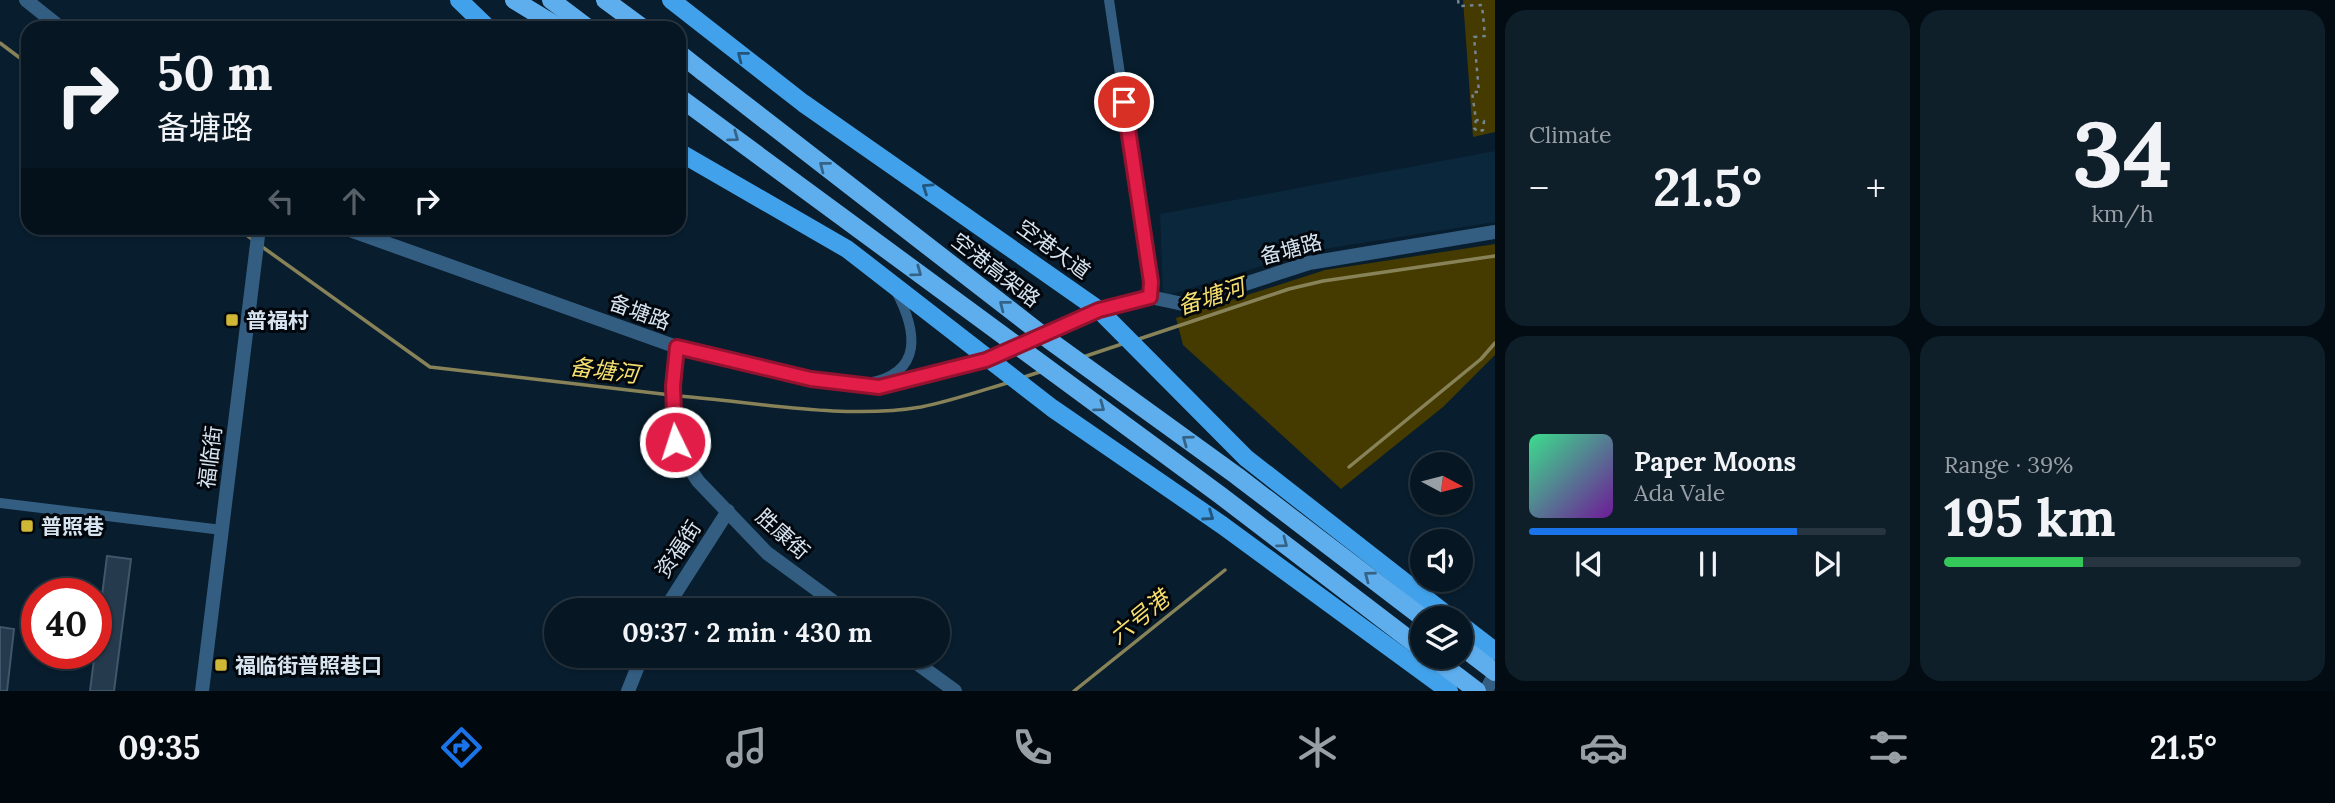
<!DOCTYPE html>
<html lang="en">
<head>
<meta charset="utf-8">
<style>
	body { margin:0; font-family:Lora,"Noto Sans SC",serif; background:#0f1f2a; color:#f1f3f6; height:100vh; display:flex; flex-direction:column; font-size:26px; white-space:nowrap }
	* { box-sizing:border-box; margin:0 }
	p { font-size:23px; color:#989fa5 }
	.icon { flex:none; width:38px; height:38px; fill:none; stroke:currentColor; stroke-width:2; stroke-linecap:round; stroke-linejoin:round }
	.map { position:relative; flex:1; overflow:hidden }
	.panel { display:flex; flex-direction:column; gap:10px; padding:10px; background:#030c13; width:840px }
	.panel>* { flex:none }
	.banner { position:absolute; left:21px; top:21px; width:665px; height:214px; border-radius:21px; box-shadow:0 2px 5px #0004,0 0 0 2px #273540; background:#061622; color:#f1f3f6; overflow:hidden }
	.needle { width:46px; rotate:97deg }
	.fabs { position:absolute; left:1410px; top:452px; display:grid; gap:14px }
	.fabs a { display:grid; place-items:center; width:63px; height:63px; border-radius:50%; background:#061622; box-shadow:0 2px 5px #0004,0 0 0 2px #273540; font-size:35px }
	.speed { position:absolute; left:21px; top:578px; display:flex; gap:14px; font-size:35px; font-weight:700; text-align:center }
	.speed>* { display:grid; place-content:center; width:91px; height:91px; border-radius:50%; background:#061622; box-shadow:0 2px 5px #0004,0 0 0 2px #273540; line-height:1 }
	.speed .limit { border:10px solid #d22; background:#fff; color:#111 }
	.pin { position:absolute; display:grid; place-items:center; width:60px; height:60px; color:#fff; margin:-30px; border:4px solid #fff; border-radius:50%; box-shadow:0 2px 7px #0007 }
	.me { position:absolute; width:77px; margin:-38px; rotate:356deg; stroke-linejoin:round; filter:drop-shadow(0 0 5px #0008) }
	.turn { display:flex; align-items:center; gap:24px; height:147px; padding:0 21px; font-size:32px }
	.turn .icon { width:91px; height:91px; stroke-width:2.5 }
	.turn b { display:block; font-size:49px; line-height:60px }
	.lanes { display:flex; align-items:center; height:66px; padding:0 21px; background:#0003; justify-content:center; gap:35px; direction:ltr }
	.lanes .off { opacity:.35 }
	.big { font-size:52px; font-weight:800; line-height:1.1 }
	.panel .card { flex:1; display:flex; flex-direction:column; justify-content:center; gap:10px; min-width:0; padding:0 24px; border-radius:21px; background:#0f1f2a }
	.panel .dial { align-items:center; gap:0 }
	.dial b { font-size:91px; line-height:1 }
	.song { display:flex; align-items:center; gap:21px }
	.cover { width:84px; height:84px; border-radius:10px; background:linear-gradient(135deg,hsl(150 70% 55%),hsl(280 70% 35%)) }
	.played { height:7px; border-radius:4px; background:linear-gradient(90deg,#1a73e8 75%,#273540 75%) }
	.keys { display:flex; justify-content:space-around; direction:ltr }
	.heat { display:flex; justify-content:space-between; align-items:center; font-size:38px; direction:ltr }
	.charge { height:10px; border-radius:5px; background:linear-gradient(90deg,#34c759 39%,#273540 0) }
	.panel .tiles { flex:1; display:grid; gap:10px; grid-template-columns:repeat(2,1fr) }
	.trip { position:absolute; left:544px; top:598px; width:406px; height:70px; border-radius:35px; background:#061622; box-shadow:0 2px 5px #0004,0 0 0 2px #273540; font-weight:800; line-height:70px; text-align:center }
	.dock { display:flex; height:112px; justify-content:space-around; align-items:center; background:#02090e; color:#989fa5 }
	.dock .icon { width:49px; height:49px }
	.dock .current { color:#1a73e8 }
	.dock b { font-size:32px; color:#f1f3f6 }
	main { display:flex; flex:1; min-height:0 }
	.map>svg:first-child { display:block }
	.built { fill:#0b273c }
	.green { fill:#453a00 }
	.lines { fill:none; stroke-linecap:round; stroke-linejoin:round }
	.stream { stroke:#878258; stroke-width:3.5 }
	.building { fill:#253a4c; stroke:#40576a; stroke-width:2 }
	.path { stroke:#748593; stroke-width:2.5; stroke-dasharray:3.5 5; stroke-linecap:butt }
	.minor { stroke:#345e81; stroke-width:10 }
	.tertiary { stroke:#345e81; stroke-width:14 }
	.primary { stroke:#41a2eb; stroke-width:18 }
	.trunk { stroke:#5eaeed; stroke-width:18 }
	.trunk-bridge { stroke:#5eaeed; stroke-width:18 }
	.oneway { stroke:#22547c }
	.oneway2 { stroke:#356388 }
	.route-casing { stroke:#92132f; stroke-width:18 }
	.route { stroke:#e11d48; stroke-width:12 }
	.poi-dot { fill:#d0b736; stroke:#02070d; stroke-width:2.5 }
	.labels { text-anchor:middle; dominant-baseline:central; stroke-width:6; stroke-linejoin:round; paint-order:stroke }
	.street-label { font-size:21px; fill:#d7e4f0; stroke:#02070d }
	.poi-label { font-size:21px; font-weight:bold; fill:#d7e4f0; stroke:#02070d; text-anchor:start }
	.water-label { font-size:23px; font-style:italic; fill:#f5de6e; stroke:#02070d }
</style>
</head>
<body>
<main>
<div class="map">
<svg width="1495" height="691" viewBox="0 0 1495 691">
	<rect width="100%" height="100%" fill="#081d2d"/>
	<polygon class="built" points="1495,151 1495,222 1305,252 1163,297 1160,214"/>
	<g class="green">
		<polygon points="1463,0 1495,0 1495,132 1473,137"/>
		<polygon points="1495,244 1495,355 1443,407 1341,489 1183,345 1176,318 1325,270"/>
	</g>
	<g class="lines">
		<g class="stream">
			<polyline points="0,43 28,64"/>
			<polyline points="237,228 252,239"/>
			<polyline points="261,246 430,367 671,395"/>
			<polyline points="1136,340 1289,289 1323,281 1495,256"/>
			<polyline points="1083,357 1122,344"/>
			<polyline points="1024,377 1043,371"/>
			<path d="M679 396C756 402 845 420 921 407 951 401 980 391 1010 382"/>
			<polyline points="1349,467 1481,359 1495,343"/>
			<polyline points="1074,691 1225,570"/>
		</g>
	</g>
	<g class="building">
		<polygon points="107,556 131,559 114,691 90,691"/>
		<polygon points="0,627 14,629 7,691 0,691"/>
	</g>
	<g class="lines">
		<polyline class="path" points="1458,0 1459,6 1482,5 1485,36 1474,37 1479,92 1472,92 1476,120 1474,128 1478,132 1483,130 1484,121 1476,120"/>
		<g class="minor">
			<polyline points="1109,0 1151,282 1150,297"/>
			<path d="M868 383C924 373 917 331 896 291"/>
			<polyline points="0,503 222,530"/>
		</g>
		<g class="tertiary">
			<polyline points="26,0 61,28"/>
			<polyline points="344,228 677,347 811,379 879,387 986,360 1099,310 1150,297 1183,304 1309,263 1495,232"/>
			<polyline points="677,347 672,413 675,442 685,461 698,481 767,553 846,611"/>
			<polyline points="664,611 728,511"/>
			<polyline points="907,656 955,691"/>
			<polyline points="202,691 259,228"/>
			<polyline points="628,691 642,656"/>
			<polyline points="1486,691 1495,673"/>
		</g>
		<g class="primary">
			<polyline points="459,0 488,28"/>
			<polyline points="671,0 803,103 1099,310 1246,458 1451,618"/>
			<polyline points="679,152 847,249 1052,408 1222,525 1449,691"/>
			<polyline points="1461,625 1495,651"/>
		</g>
		<g class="trunk">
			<polyline points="514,0 560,28"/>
			<polyline points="551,0 588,28"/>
			<polyline points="605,0 643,28"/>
			<polyline points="679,53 703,72"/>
			<polyline points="1461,646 1495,672"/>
			<polyline points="1431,656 1477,691"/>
		</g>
		<g class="trunk-bridge">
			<polyline points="703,72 1049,340 1237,476 1423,618"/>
			<polyline points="679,97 1220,495 1423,650"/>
		</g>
	</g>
	<defs><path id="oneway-chevron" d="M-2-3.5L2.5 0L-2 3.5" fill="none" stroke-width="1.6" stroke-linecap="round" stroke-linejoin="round" transform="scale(1.75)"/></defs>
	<g class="oneway">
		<use href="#oneway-chevron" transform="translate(742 56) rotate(-142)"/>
		<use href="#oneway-chevron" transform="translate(927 188) rotate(-146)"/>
		<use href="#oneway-chevron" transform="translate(1209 516) rotate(35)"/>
	</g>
	<g class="oneway2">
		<use href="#oneway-chevron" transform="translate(734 137) rotate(36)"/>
		<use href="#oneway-chevron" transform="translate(824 166) rotate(-142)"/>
		<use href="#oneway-chevron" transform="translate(917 272) rotate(36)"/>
		<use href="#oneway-chevron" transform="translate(1004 305) rotate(-142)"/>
		<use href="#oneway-chevron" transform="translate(1100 407) rotate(36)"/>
		<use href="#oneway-chevron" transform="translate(1187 440) rotate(-144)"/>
		<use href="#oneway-chevron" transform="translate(1283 543) rotate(37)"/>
		<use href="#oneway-chevron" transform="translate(1369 576) rotate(-143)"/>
	</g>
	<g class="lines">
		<g class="route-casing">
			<polyline id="route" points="675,442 673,386 677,347 811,379 879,387 986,360 1099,310 1150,297 1151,282 1124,102"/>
		</g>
		<use href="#route" class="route"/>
	</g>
	<g class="poi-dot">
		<rect x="225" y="313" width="14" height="14" rx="3.5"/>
		<rect x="20" y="519" width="14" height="14" rx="3.5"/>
		<rect x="214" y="658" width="14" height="14" rx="3.5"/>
	</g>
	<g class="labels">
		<g class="street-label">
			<text transform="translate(1054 249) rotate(36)">空港大道</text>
			<text transform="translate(1291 249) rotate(-15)">备塘路</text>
			<text transform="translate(996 270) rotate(38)">空港高架路</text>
			<text transform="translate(640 312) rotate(20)">备塘路</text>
			<text transform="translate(210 457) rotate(-83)">福临街</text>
			<text transform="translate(783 534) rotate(42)">胜康街</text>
			<text transform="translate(678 549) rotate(-56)">资福街</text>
		</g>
		<g class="poi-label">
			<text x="246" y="320">普福村</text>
			<text x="41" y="526">普照巷</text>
			<text x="235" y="665">福临街普照巷口</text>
		</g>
		<g class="water-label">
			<text transform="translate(1211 296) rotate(-18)">备塘河</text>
			<text transform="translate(604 370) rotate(7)">备塘河</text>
			<text transform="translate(1139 617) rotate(-39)">六号港</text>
		</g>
	</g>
</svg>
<div class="fabs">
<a><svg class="needle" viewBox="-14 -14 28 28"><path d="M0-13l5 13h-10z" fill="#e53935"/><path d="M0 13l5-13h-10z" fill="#989fa5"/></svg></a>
<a><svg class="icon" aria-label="sound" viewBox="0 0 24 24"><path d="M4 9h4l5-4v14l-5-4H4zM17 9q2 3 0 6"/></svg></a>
<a><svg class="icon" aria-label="layers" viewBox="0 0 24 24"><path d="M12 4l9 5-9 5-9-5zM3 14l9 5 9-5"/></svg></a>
</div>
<div class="speed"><div class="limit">40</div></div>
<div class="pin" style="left:1124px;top:102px;background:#d93025"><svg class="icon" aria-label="arrive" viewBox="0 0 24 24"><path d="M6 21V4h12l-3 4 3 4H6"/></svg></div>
<svg class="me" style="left:675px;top:442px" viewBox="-20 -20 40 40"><circle r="17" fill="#e11d48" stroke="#fff" stroke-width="3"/><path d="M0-11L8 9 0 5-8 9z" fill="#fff"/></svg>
<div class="trip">09:37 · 2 min · 430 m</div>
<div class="banner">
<div class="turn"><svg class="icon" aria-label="right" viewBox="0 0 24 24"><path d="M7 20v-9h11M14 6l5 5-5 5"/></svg><div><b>50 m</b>备塘路</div></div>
<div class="lanes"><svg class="icon off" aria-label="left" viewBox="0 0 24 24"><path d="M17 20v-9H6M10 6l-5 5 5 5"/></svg><svg class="icon off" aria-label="ahead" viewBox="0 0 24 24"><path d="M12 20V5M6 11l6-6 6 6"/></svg><svg class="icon" aria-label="right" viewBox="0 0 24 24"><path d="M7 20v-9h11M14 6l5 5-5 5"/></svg></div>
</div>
</div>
<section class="panel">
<div class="tiles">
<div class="card"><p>Climate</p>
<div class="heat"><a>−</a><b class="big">21.5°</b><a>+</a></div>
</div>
<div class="card dial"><b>34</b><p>km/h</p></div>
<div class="card">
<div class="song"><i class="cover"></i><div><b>Paper Moons</b><p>Ada Vale</p></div></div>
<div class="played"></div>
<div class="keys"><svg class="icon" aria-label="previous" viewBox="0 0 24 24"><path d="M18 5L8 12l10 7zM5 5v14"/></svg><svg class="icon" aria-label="pause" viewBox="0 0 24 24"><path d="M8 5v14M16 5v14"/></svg><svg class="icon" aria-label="next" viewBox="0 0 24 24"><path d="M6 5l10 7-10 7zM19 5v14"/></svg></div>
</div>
<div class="card"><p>Range · 39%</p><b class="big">195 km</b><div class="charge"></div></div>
</div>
</section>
</main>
<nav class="dock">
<b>09:35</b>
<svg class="icon current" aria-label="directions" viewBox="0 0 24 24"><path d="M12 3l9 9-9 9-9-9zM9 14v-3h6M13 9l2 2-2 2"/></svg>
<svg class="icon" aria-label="music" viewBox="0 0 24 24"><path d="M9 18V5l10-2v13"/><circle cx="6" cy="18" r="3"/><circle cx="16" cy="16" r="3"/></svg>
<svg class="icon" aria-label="phone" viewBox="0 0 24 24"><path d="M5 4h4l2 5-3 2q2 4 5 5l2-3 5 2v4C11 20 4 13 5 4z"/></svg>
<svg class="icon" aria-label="climate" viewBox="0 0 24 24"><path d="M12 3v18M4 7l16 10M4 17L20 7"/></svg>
<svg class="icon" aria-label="car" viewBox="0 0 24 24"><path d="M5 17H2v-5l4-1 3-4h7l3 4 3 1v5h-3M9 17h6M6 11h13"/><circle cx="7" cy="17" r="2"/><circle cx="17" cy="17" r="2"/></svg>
<svg class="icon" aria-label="filters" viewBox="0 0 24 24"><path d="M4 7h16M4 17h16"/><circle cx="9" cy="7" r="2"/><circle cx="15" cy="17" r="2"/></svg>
<b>21.5°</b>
</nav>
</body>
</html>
